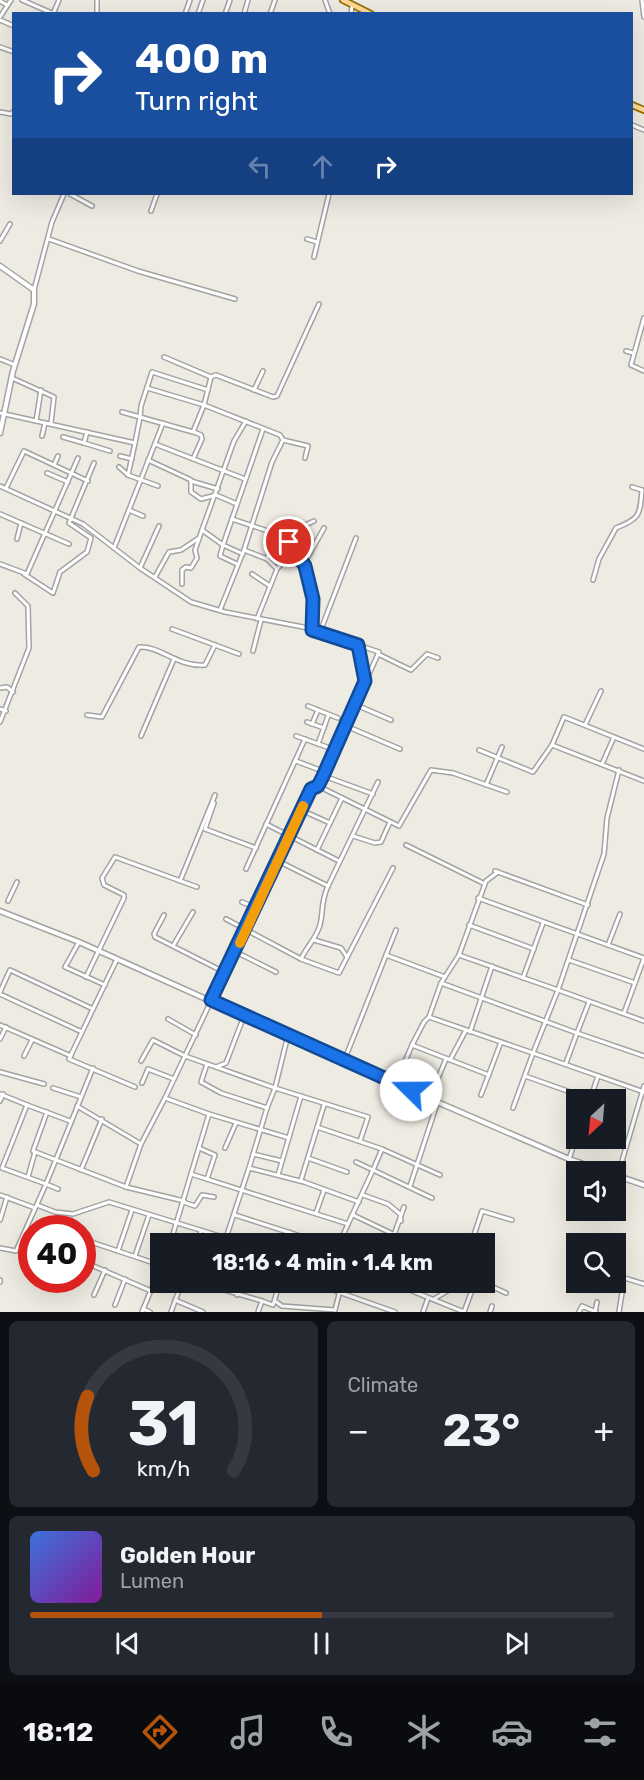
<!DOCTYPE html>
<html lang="en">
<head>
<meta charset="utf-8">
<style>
	body { margin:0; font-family:Rubik,sans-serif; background:#242831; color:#f1f3f6; height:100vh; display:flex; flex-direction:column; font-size:22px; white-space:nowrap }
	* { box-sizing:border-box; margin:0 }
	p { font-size:20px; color:#9ea1a6 }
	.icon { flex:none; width:33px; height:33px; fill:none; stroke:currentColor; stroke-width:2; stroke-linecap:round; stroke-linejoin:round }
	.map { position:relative; height:1312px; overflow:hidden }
	.sheet { display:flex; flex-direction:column; gap:9px; padding:9px; background:#0d0f14; flex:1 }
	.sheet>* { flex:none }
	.hud { position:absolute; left:12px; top:12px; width:621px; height:183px; border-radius:0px; box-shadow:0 6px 24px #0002; background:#1a4fa0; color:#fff; overflow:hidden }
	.needle { width:39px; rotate:206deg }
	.tools { position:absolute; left:566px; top:1089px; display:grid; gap:12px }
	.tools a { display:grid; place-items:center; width:60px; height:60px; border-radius:0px; background:#171b24; box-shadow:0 6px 24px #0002; font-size:30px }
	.speed { position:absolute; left:18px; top:1215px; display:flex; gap:12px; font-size:30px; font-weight:700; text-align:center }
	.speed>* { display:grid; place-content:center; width:78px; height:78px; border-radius:50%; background:#171b24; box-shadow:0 6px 24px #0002; line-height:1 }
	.speed .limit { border:9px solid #d22; background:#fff; color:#111 }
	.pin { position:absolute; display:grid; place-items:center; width:51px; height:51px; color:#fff; margin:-26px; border:3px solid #fff; border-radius:50%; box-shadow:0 2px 6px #0007 }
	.me { position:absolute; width:66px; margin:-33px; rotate:292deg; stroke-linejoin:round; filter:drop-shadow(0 0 4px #0008) }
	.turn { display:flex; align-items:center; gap:21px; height:126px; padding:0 24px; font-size:27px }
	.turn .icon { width:78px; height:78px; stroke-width:2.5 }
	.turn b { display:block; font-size:42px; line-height:51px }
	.lanes { display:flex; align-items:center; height:57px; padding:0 24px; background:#0003; justify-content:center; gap:30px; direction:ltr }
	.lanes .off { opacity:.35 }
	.big { font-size:45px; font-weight:700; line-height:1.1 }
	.sheet .tile { flex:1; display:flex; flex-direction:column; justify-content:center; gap:9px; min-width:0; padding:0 21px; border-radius:9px; background:#242831 }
	.sheet .dial { align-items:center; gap:0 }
	.dial svg { height:156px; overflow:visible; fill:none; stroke:#363941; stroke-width:7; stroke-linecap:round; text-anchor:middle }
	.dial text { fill:#f1f3f6; stroke:none }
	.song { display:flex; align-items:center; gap:18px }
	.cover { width:72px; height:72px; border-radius:9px; background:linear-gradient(135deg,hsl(220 70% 55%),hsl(290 70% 35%)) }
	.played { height:6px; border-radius:3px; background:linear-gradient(90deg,#b45309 50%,#363941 50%) }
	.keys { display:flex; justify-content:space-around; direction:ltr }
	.heat { display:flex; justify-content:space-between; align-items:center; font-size:33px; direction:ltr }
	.sheet .tiles { flex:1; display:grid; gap:9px; grid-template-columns:1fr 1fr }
	.tile:last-child { grid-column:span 2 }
	.trip { position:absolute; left:150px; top:1233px; width:345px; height:60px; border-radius:0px; background:#171b24; box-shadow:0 6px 24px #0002; font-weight:700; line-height:60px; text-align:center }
	.menu { display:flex; height:96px; justify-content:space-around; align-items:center; background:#090b0e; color:#9ea1a6 }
	.menu .icon { width:42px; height:42px }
	.menu .selected { color:#b45309 }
	.menu b { font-size:27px; color:#f1f3f6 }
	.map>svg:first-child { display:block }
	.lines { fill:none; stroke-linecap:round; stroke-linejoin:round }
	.minor-casing { stroke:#a3a3a3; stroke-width:6 }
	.tertiary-casing { stroke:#a3a3a3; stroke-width:7 }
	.primary-casing { stroke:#956f00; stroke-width:8 }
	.minor { stroke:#fff; stroke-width:3 }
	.tertiary { stroke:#fff; stroke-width:4 }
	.primary { stroke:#ffda96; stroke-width:4.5 }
	.route-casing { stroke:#114b97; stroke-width:15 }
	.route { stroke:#1a73e8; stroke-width:10 }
	.slow { stroke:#f59e0b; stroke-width:10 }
</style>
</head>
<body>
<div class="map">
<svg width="644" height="1312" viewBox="0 0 644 1312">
	<rect width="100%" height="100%" fill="#eeebe2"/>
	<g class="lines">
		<g class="minor-casing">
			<g id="minor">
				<polyline points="22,0 54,14"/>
				<polyline points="97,0 97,14"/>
				<polyline points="325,0 330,14"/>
				<polyline points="642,0 644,17"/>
				<polyline points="0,1 7,5"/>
				<polyline points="53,14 59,0"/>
				<polyline points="185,14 190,0"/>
				<polyline points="198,14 203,0"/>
				<polyline points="225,14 230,0"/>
				<polyline points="244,14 248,0"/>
				<polyline points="270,14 275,0"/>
				<polyline points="351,14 352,6"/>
				<polyline points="0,17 11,0"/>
				<polyline points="0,20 14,26"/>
				<polyline points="0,47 14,52"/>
				<polyline points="0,112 11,114 14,111"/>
				<polyline points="632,125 644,130"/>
				<polyline points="70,194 92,206"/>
				<polyline points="151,211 157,194"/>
				<polyline points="49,239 138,271 235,299"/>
				<polyline points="307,239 317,242"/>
				<polyline points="0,241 10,224"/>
				<polyline points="314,257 329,194"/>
				<polyline points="34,290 52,222 64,194"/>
				<polyline points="644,318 631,365 644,371"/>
				<polyline points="626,351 633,353"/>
				<polyline points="164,357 211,377"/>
				<polyline points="0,359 15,365"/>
				<polyline points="12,378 54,397 51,423"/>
				<polyline points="147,388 204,405 211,377 216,375 273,397 277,396 319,304"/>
				<polyline points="254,390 263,371"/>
				<polyline points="122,412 140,417 141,406 152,372 208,390"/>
				<polyline points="0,413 135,443 140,417 193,432 204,405 280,435 283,440 272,462 244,550 220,610"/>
				<polyline points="36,421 41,390"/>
				<polyline points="42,436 45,423"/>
				<polyline points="63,437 84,443 87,432"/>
				<polyline points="283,440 308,446 305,458"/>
				<polyline points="84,443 110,451"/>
				<polyline points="135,443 128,475 158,486"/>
				<polyline points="155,444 245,479"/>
				<polyline points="120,456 132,459"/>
				<polyline points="193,459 202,439 201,435 194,432"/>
				<polyline points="148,460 191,480 191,492 201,499 216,495 237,504"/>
				<polyline points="54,465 58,456"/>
				<polyline points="119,467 128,475"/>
				<polyline points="47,473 68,482"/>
				<polyline points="191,481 218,489"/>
				<polyline points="0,486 83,524 140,568 191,602 225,612 303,627 379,652 318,786"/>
				<polyline points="632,487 642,490"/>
				<polyline points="6,488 24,451 88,481"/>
				<polyline points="129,510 143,516"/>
				<polyline points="0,514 69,544"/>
				<polyline points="232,519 265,530 289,542 305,565 313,599 312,630"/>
				<polyline points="277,538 314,521"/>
				<polyline points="17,539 21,523"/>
				<polyline points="114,548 163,423"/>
				<polyline points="244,550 267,559 277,569"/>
				<polyline points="243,554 223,545 263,429"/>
				<polyline points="267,559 274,536"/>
				<polyline points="0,564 27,574 78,458"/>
				<polyline points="237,564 220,556 223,545 202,530 234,441 246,421"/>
				<polyline points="304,564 324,528"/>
				<polyline points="140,568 159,526"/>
				<polyline points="24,574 53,593 60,572 87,552 91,538 69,523 94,463"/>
				<polyline points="252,574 270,586"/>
				<polyline points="155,577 169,552 181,550 199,538"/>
				<path d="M593 580 599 559 616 528C640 519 640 515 642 490"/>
				<polyline points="182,584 182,570 186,567 191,568 197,558 195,550 202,530"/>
				<polyline points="257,619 277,569 293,550"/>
				<polyline points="172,629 239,654"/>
				<polyline points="320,632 356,538"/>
				<polyline points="358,645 365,679"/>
				<polyline points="253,651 261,620"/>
				<polyline points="378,654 411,670 427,654 438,658"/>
				<polyline points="0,688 7,687 13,692"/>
				<polyline points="354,704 391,720"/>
				<polyline points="308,706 338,718"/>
				<polyline points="0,709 6,711"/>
				<path d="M87 715 102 717 139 647C161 646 177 667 205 665L215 645"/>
				<polyline points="0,722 29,648 28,606 15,593"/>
				<polyline points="307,722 324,728"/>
				<polyline points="312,724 318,710"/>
				<polyline points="585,725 601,691"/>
				<polyline points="346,726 400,749"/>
				<polyline points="141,736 174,659"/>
				<polyline points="296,736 327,747"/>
				<polyline points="318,744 328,716"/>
				<polyline points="552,745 644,781"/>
				<polyline points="479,750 533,772 552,745 564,717 644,749"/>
				<polyline points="296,761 325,772"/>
				<polyline points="602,764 614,737"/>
				<polyline points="619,770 607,818 604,854 558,990 644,1021"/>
				<polyline points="324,776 373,794"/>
				<polyline points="486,785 502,747"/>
				<polyline points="214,803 205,829 256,848"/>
				<polyline points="301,810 330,823"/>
				<polyline points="266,824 339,861"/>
				<polyline points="353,836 375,843 381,842 390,822"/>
				<polyline points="406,845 485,884"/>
				<polyline points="317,850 342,798"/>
				<polyline points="278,861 328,886 378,782"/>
				<polyline points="246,869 305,739"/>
				<polyline points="495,871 588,905"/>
				<polyline points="180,881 215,795"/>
				<polyline points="478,898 644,958 624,1013"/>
				<polyline points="8,901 17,882"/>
				<polyline points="242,902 256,908"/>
				<polyline points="164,915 154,934 155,937 226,973"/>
				<polyline points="226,919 301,959 339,973 393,868"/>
				<polyline points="469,925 534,949"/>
				<polyline points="314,940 341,948 347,957"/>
				<polyline points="79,942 65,967 105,985"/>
				<polyline points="608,945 620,914"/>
				<polyline points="173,946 193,912"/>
				<polyline points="236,952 276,972"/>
				<polyline points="386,955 445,977"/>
				<polyline points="459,955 558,990 533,1053 429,1017 424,1022 412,1045 489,1075"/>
				<path d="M301 959C307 946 316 939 320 925 324 909 320 904 328 886"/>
				<polyline points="569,960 635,983"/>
				<polyline points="86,977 124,898 124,895 104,885 102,878 115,857 197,887"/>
				<polyline points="523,978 543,923"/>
				<polyline points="441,983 577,1033 589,1002"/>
				<polyline points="0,992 10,970 93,1009"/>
				<polyline points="0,994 82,1032 69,1059 135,1087"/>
				<polyline points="429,1017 441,983 459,955 486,881 498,872"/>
				<polyline points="168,1019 196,1035"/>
				<polyline points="0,1025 71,1056"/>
				<polyline points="82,1032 117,959"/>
				<polyline points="470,1032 492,966"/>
				<polyline points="288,1035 275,1088 368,1117 360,1141"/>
				<polyline points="0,1039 6,1027"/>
				<polyline points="24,1056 32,1040"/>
				<polyline points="450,1060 466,1030"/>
				<polyline points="141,1061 153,1040 185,1056 165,1098 209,1114"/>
				<polyline points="344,1061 396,930"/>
				<polyline points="566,1063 577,1033 644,1056"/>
				<polyline points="207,1064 201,1082 221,1093 267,1108 275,1088 185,1056 311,789 318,786 399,826 431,770 453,773 507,792"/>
				<polyline points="216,1067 226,1063 244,1016"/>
				<polyline points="0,1072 44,1084"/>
				<polyline points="525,1076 590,1099"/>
				<polyline points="392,1082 399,1076 412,1045"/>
				<polyline points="142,1083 148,1069 174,1079"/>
				<polyline points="53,1088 81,1097"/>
				<polyline points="0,1094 27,1105 2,1168 46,1184 16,1251 0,1248"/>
				<polyline points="481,1095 501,1042"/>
				<polyline points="430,1097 446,1059"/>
				<polyline points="590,1100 598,1076"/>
				<polyline points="0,1101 3,1094"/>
				<polyline points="27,1105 70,1121"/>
				<polyline points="77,1106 141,1144 126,1187"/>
				<polyline points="267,1108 249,1168 304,1182 359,1202"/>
				<polyline points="513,1108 533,1053 644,1092"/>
				<polyline points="47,1112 33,1151 126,1187 184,1201"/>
				<polyline points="317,1127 382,1149 440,1175"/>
				<polyline points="141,1144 165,1098"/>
				<polyline points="199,1148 215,1155 207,1179"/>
				<polyline points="225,1148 236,1123"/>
				<polyline points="382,1149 373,1170 432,1198"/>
				<polyline points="253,1154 282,1161"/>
				<polyline points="308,1158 347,1172"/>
				<polyline points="569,1159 576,1138"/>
				<polyline points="622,1161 644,1086"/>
				<polyline points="81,1170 102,1119"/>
				<polyline points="191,1174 348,1224 373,1170 356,1162"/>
				<polyline points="278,1175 301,1096"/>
				<polyline points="28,1177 35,1152"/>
				<polyline points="301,1180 324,1105"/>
				<polyline points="410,1186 438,1101"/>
				<polyline points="58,1189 46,1184 93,1068"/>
				<polyline points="0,1195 35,1208"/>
				<polyline points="363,1195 388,1204 400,1214 401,1221"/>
				<polyline points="183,1202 195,1206 202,1195 214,1197"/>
				<polyline points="37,1205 55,1212 73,1214 109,1202 226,1238 249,1168"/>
				<polyline points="316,1213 324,1190"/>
				<polyline points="235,1215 325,1244"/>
				<polyline points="353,1215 414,1244"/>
				<polyline points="0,1220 7,1197"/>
				<polyline points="394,1235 404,1207"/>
				<polyline points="227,1238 242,1244"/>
				<polyline points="82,1239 160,1265"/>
				<polyline points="339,1243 349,1244"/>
				<polyline points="170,1244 209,1114 289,1138"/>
				<polyline points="197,1244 201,1231"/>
				<polyline points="287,1244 289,1232"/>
				<polyline points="339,1244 348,1224"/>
				<polyline points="471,1244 482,1211 512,1220"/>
				<polyline points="118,1251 132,1210"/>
				<polyline points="135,1256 149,1215"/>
				<polyline points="82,1261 151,1291"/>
				<polyline points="615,1275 644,1284"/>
				<polyline points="0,1280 0,1282"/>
				<polyline points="197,1282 262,1301 258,1312"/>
				<polyline points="283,1282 313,1290 330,1289 395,1312"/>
				<polyline points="390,1282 464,1312"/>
				<polyline points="459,1282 466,1286 471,1282"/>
				<polyline points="482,1282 506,1293"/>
				<polyline points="414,1291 417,1282"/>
				<polyline points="94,1295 105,1270"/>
				<polyline points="237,1295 240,1282"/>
				<polyline points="434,1299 449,1290 453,1282"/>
				<polyline points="175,1300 203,1312"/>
				<polyline points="262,1301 273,1305 280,1282"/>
				<polyline points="275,1301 282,1306 335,1310"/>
				<polyline points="115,1305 125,1279"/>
				<polyline points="143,1309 150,1312"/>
				<polyline points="335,1310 342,1282"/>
				<polyline points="142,1312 160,1268"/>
				<polyline points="171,1312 182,1282"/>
				<polyline points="423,1312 428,1298"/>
				<polyline points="464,1312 475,1282"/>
				<polyline points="490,1312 492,1306"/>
				<polyline points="579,1312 582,1306 596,1312"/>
				<polyline points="595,1312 597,1302"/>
				<polyline points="619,1312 622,1293"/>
			</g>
		</g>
		<g class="tertiary-casing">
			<g id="tertiary">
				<polyline points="0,266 34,290 34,304 13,371 0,433"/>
				<polyline points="0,911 79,942 391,1082 569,1159 606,1172"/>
				<polyline points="615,1175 644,1185"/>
			</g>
		</g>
		<g class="primary-casing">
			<g id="primary">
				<polyline points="343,0 371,14"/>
				<polyline points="632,105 644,110"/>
			</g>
		</g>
		<use href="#minor" class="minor"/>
		<use href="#tertiary" class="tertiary"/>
		<use href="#primary" class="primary"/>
	</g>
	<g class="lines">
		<g class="route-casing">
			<polyline id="route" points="289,542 305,566 313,599 312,630 358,645 365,681 323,776 318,786 311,789 211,1000 411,1090"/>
		</g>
		<use href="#route" class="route"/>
		<polyline class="slow" points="240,943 303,806"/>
	</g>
</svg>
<div class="tools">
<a><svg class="needle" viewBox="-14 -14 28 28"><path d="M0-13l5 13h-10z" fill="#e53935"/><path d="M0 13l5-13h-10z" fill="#9ea1a6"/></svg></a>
<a><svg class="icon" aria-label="sound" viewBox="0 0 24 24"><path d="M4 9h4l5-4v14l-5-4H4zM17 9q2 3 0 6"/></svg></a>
<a><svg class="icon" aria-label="search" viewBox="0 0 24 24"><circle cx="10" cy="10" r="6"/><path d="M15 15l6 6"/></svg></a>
</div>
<div class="speed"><div class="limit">40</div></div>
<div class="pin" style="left:289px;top:542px;background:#d93025"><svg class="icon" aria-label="arrive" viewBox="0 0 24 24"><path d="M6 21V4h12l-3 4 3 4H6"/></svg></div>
<svg class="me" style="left:411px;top:1090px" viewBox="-20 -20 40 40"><circle r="19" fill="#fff"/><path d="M0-13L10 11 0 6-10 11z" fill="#1a73e8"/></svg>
<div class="trip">18:16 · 4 min · 1.4 km</div>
<div class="hud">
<div class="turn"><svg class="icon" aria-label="right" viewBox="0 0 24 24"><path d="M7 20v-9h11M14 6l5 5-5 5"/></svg><div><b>400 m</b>Turn right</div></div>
<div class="lanes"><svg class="icon off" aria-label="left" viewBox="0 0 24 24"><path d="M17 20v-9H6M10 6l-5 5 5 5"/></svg><svg class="icon off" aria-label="ahead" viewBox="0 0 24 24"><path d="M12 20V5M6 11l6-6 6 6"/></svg><svg class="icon" aria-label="right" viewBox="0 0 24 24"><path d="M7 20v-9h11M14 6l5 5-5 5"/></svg></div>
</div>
</div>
<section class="sheet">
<div class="tiles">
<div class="tile dial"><svg viewBox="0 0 100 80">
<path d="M14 69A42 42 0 1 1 86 69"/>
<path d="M14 69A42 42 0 0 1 11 31" stroke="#b45309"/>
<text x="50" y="56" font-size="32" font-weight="700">31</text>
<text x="50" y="72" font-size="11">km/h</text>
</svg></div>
<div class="tile"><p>Climate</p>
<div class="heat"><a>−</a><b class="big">23°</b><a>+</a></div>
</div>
<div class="tile">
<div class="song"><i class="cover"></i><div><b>Golden Hour</b><p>Lumen</p></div></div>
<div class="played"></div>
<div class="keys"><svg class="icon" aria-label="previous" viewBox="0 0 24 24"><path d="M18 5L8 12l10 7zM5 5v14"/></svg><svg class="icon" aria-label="pause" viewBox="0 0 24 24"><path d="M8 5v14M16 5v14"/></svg><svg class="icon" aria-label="next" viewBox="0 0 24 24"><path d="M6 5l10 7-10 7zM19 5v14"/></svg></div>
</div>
</div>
</section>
<nav class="menu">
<b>18:12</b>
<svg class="icon selected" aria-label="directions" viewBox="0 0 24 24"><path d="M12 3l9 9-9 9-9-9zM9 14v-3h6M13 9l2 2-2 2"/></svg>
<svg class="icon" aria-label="music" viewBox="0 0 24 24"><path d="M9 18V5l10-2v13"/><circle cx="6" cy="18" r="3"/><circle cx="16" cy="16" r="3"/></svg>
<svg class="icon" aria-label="phone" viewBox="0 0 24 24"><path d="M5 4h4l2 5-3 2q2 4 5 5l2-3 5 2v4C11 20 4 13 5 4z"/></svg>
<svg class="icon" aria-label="climate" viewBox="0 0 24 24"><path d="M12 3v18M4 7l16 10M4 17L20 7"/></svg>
<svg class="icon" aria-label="car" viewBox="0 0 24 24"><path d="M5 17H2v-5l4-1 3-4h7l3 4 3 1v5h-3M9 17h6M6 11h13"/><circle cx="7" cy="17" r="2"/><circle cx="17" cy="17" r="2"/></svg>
<svg class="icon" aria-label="filters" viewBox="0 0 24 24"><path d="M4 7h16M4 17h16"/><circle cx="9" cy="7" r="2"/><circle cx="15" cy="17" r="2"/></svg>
</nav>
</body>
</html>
